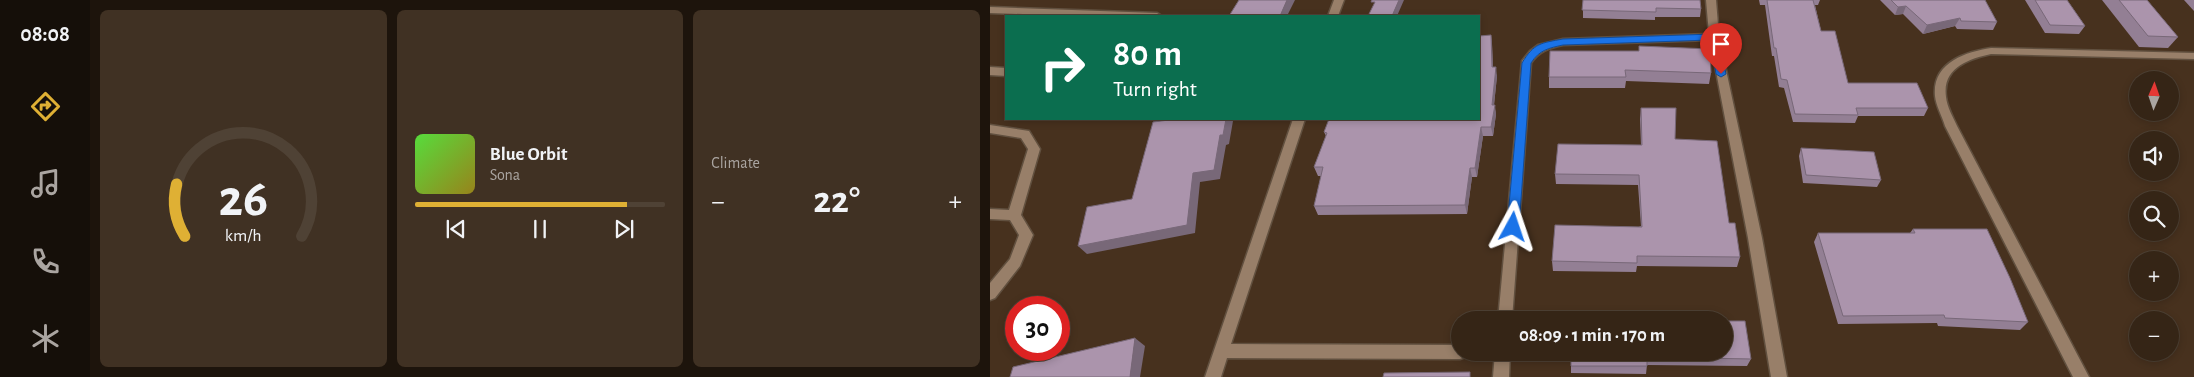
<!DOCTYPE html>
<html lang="en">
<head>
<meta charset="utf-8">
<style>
	body { margin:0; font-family:"Alegreya Sans",sans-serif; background:#403123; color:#f1f3f6; height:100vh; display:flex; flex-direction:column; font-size:19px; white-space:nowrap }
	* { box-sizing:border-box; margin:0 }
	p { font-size:16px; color:#aaa5a1 }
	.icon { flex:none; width:28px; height:28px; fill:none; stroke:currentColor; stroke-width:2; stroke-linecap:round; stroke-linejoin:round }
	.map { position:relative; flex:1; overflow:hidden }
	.panel { display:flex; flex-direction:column; gap:10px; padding:10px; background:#1d140c; width:900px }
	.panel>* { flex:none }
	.banner { position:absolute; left:15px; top:15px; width:475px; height:105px; border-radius:0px; box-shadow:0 2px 8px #0003,0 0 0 1px #4f4235; background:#0b6e4f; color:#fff; overflow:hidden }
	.needle { width:32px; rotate:2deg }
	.buttons { position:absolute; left:1139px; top:71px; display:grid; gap:10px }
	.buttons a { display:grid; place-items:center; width:50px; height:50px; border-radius:50%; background:#352516; box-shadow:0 2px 8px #0003,0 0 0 1px #4f4235; font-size:25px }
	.speed { position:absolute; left:15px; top:296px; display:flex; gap:10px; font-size:25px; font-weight:700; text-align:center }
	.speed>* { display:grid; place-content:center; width:65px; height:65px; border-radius:50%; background:#352516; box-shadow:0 2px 8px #0003,0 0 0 1px #4f4235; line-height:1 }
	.speed .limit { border:8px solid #d22; background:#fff; color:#111 }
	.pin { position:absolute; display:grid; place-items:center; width:42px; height:42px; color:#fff; margin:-51px -21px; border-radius:50% 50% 50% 0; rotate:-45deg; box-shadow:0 0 5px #0007 }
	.pin .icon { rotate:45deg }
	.me { position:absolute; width:55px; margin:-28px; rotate:5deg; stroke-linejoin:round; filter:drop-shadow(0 0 4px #0008) }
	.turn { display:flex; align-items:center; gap:18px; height:105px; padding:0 25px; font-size:22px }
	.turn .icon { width:65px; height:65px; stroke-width:2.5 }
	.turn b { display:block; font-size:35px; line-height:42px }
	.big { font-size:38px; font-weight:700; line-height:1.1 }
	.panel .widget { flex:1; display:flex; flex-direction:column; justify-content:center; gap:8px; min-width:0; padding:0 18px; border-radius:8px; background:#403123 }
	.panel .dial { align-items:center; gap:0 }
	.dial svg { height:130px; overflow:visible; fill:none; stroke:#4f4235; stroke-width:7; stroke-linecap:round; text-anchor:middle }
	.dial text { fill:#f1f3f6; stroke:none }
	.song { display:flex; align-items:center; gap:15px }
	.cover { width:60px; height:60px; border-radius:8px; background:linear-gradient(135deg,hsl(110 70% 55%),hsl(50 70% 35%)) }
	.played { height:5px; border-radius:2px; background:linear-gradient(90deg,#dfb034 85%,#4f4235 85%) }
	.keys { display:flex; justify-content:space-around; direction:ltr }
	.heat { display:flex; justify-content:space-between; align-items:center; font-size:28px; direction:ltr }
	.panel .tiles { flex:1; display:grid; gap:10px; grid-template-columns:repeat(3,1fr) }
	.trip { position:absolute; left:461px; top:311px; width:282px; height:50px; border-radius:25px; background:#352516; box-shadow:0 2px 8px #0003,0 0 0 1px #4f4235; font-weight:700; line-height:50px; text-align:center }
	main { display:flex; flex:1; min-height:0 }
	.tab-bar { display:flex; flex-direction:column; width:90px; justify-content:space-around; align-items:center; background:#150f09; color:#aaa5a1 }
	.tab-bar .icon { width:35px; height:35px }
	.tab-bar .current { color:#dfb034 }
	.tab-bar b { font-size:22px; color:#f1f3f6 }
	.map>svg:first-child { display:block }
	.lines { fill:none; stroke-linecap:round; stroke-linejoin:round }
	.service-casing { stroke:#61503f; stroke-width:3 }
	.minor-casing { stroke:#61503f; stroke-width:3 }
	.service { fill:#987f69; fill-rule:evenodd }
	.minor { fill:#987f69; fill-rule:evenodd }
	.wall { fill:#937f94 }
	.shaded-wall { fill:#786878 }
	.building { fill:#ab94ac; stroke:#786878 }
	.route { fill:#1a73e8; stroke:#114b97 }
</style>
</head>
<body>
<main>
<nav class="tab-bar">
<b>08:08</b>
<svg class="icon current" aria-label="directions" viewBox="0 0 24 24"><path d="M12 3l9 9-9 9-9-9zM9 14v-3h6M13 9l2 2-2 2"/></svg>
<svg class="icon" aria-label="music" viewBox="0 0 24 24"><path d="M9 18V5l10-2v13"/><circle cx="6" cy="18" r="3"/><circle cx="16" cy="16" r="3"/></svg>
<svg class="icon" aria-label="phone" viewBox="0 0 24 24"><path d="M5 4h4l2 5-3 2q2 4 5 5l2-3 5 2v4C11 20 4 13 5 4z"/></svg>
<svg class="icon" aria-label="climate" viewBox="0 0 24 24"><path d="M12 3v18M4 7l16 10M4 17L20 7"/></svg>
</nav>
<section class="panel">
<div class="tiles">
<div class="widget dial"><svg viewBox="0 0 100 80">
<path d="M14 69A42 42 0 1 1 86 69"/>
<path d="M14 69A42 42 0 0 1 9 37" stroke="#dfb034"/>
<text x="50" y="56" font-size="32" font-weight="700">26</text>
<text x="50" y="72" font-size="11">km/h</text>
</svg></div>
<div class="widget">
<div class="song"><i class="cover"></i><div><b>Blue Orbit</b><p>Sona</p></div></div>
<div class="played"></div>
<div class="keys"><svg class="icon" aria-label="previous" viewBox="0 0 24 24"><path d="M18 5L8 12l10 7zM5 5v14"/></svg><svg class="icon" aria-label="pause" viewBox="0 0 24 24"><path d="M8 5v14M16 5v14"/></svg><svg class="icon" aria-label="next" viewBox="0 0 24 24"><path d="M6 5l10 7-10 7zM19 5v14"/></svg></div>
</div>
<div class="widget"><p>Climate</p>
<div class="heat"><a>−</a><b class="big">22°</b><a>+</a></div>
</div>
</div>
</section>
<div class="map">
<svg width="1204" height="377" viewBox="0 0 1204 377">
	<rect width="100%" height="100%" fill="#47311e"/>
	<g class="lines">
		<g class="service-casing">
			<g id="service">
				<polygon points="0,7 167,13 172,16 91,16 0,13"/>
				<polygon points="0,67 16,68 16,76 0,75"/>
				<polygon points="0,125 39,131 50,149 31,215 43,235 30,266 5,298 0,300 0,283 20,259 29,235 20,220 0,219 0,209 19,210 38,149 31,138 0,133"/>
			</g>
		</g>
		<g class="minor-casing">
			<g id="minor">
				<polygon points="344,0 354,0 348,16 338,16"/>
				<path d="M716 0H726L729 37 772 238 797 377H781L758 238 720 40 573 45C559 48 549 51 541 63L522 320H508L532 61 540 51 548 45 573 39 719 34Z"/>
				<path d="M1001 48 1204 53V59L1001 54C978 59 952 68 956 97 957 107 963 117 967 126L1099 377H1083L955 126C952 116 946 106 945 96 942 63 975 52 1001 48Z"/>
				<polygon points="303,119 315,119 241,344 470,345 470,352 477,352 475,357 470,359 237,358 231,377 215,377"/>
				<polygon points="505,352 520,352 519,377 503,377"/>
			</g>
		</g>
		<use href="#service" class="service"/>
		<use href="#minor" class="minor"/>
	</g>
	<g class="wall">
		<polygon points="593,0 711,9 710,17 665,17 665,20 593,18"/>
		<polygon points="769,0 830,0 828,5 825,5 831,31 858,83 938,108 934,116 868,116 865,123 803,122 794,88 789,87 784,56 782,56 775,5 770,5"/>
		<polygon points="890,0 995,0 1007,22 1003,30 967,29 965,26 933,34 913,14 905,15"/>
		<polygon points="1035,0 1077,0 1095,26 1089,34 1055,33"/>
		<polygon points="1112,0 1157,0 1188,37 1178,48 1149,47"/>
		<polygon points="1194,0 1204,0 1204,11"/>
		<polygon points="501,35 502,44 503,67 507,76 504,105 506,114 503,136 493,136 487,177 482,177 477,214 328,215 324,206 331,176 328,176 324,167 336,136 334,132 489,119"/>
		<polygon points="649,51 721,73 719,84 636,81 635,88 559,88 559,77"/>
		<polygon points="651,108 685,139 739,223 750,257 747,267 647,266 646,272 563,271 562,261 651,226 648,185 566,184 565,174 651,145 650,119"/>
		<polygon points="811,148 891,180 887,187 813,183 809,156"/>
		<polygon points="923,229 1038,322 1030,330 948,326 947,323 848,324 824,242 828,233 920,233"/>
		<polygon points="581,352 761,359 757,366 657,365 656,374 581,373"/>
	</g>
	<g class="shaded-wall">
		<polygon points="297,0 305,0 297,16 290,16"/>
		<polygon points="409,0 414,0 407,16 402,16"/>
		<polygon points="916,6 913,14 905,15 908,7"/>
		<polygon points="970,18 965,26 933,34 937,25"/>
		<polygon points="501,35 502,44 503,76 502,67"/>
		<polygon points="506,67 507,76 503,114 502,105"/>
		<polygon points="505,105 506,114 503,136 501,127"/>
		<polygon points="236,119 242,119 243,121 239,144 236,145 230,179 210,182 205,233 97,254 88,246 230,135"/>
		<polygon points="491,127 493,136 487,177 485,168"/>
		<polygon points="480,168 482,177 477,214 475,205"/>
		<polygon points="145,338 155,346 150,377 140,377"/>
	</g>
	<g class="building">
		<polygon points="249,0 297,0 290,16 239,16"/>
		<polygon points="382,0 409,0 402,16 378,16 385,2 381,2"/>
		<polygon points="593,0 710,0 711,9 666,8 666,12 592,10"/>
		<polygon points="777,0 823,0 831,31 845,31 858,83 927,83 938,108 866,108 868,115 805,114 797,80 791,79 786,48 784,48"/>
		<polygon points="901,0 995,0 1007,22 971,21 970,18 937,25 916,6 908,7"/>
		<polygon points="1045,0 1077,0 1095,26 1060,25"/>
		<polygon points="1129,0 1157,0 1188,37 1158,36"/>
		<polygon points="501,35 502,67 506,67 502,105 505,105 501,127 491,127 485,168 480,168 475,205 324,206 333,167 324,167 337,133 334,132 339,119 489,119 489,36"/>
		<polygon points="649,46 720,49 721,73 635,70 636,77 559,77 560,51 649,51"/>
		<polygon points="651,108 686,108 685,139 727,141 739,223 745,223 750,257 647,256 647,263 562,261 565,225 652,227 649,175 565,174 568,144 652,145"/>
		<polygon points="187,119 236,119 233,135 230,135 224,170 203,173 197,225 88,246 97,207 142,199 163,122"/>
		<polygon points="811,148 884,152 891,180 816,175"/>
		<polygon points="923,229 997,229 1020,278 1038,322 955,318 954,315 853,316 828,233 925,233"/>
		<polygon points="735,321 755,321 761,359 657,357 657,366 581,366 581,352 735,352"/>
		<polygon points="145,338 140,377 20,377 23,367"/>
		<polygon points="480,372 480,377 393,377 394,373"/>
	</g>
	<path class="route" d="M724 34 728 37 736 74 731 77 726 74 720 40 573 45C559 48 549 50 541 63L529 227 527 231H519L517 227 532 63C544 43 551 43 573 39Z"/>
</svg>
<div class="buttons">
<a><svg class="needle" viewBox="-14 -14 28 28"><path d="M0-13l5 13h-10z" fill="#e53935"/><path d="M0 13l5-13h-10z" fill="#aaa5a1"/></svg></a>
<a><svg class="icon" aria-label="sound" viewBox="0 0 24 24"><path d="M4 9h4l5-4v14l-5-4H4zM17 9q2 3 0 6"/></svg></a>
<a><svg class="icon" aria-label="search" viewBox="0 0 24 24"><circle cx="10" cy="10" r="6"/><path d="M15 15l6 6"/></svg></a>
<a>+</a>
<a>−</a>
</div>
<div class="speed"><div class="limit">30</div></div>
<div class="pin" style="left:731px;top:74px;background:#d93025"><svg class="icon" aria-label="arrive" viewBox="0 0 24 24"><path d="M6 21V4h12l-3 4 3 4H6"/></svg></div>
<svg class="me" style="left:523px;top:227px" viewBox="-20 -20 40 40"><path d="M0-17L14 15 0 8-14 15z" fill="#1a73e8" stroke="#fff" stroke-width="4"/></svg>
<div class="trip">08:09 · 1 min · 170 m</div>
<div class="banner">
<div class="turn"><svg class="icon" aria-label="right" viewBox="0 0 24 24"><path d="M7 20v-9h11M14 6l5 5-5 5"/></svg><div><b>80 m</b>Turn right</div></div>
</div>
</div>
</main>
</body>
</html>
